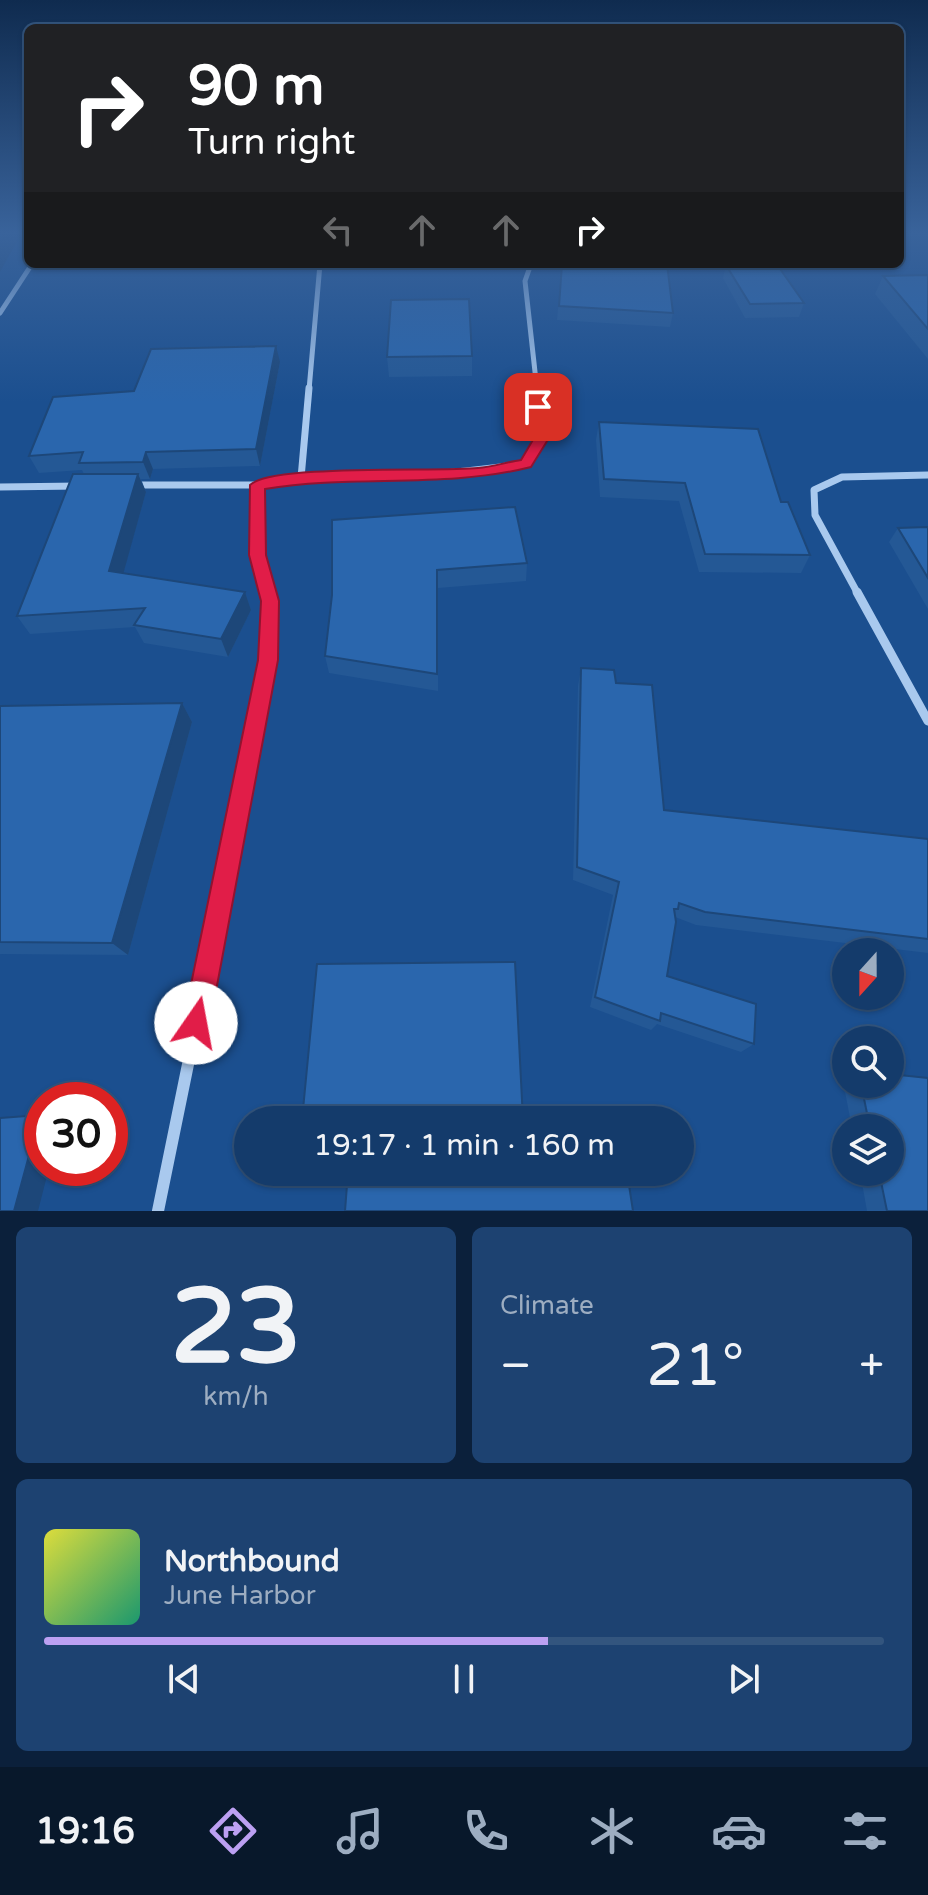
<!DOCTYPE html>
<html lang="en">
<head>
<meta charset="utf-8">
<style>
	body { margin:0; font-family:"Varela Round",sans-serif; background:#1d4271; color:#f1f3f6; height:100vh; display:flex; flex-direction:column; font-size:30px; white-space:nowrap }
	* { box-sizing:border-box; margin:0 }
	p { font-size:26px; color:#9dadc1 }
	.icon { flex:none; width:44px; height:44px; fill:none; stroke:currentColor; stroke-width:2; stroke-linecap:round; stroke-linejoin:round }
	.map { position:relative; height:1211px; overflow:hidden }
	.details { display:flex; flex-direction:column; gap:16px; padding:16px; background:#0b203b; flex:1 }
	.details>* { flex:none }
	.top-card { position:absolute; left:24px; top:24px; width:880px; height:244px; border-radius:12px; box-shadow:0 2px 6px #0004,0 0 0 2px #33557e; background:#202124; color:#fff; overflow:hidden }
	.needle { width:52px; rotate:201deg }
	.controls { position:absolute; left:832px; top:938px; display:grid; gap:16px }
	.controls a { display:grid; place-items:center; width:72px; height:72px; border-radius:50%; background:#143b6b; box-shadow:0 2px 6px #0004,0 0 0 2px #33557e; font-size:40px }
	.speed { position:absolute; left:24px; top:1082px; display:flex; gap:16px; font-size:40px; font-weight:700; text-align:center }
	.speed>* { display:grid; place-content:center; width:104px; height:104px; border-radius:50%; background:#143b6b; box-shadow:0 2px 6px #0004,0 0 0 2px #33557e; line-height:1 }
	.speed .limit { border:12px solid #d22; background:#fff; color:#111 }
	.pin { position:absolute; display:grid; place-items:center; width:68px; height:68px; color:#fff; margin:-34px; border-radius:16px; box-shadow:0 4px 12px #0006 }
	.me { position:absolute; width:88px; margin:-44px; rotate:12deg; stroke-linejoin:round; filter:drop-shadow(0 0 6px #0008) }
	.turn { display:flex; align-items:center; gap:28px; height:168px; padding:0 32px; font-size:36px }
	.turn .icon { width:104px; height:104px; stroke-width:2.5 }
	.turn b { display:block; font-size:56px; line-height:68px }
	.lanes { display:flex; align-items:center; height:76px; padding:0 32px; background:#0003; justify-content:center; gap:40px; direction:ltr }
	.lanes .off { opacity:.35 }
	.big { font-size:60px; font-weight:600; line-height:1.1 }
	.details .card { flex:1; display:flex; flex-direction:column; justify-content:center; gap:12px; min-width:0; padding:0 28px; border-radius:12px; background:#1d4271 }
	.details .dial { align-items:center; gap:0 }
	.dial b { font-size:104px; line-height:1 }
	.song { display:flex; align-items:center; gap:24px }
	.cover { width:96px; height:96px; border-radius:12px; background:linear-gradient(135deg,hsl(60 70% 55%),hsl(160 70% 35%)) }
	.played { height:8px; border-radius:4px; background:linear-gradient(90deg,#bca0f2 60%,#33557e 60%) }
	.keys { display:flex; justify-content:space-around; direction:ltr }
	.heat { display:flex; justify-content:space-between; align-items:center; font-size:44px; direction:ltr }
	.details .tiles { flex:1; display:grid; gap:16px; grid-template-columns:1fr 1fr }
	.card:last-child { grid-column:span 2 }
	.trip { position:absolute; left:234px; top:1106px; width:460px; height:80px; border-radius:40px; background:#143b6b; box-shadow:0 2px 6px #0004,0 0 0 2px #33557e; font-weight:600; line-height:80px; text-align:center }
	.dock { display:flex; height:128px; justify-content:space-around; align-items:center; background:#08182b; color:#9dadc1 }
	.dock .icon { width:56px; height:56px }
	.dock .active { color:#bca0f2 }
	.dock b { font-size:36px; color:#f1f3f6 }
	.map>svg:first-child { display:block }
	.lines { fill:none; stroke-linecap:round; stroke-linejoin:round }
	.street-far3 { stroke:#a9c9ee; stroke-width:5 }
	.street-far2 { stroke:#a9c9ee; stroke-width:7 }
	.street-far1 { stroke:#a9c9ee; stroke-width:9 }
	.street { stroke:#a9c9ee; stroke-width:12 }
	.wall { fill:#245895 }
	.shaded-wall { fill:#1d4779 }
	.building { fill:#2a66ad; stroke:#1d4779; stroke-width:2 }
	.route { fill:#e11d48; stroke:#92132f; stroke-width:2 }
</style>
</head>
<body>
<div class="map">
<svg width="928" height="1211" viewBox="0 0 928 1211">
	<rect width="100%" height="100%" fill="#1b4f8f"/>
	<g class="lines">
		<g class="street-far3">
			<polyline points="531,264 525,281 537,390"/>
			<polyline points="0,313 32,264"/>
			<polyline points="309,390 320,264"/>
		</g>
		<g class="street-far2">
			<polyline points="301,478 309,388"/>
			<polyline points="132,485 257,485 258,555 268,594"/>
			<path d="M257 485C347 474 437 479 526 463L542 438 537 388"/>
			<polyline points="0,487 79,486"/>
			<polyline points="858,594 815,515 814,490 842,477 928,475"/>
		</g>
		<g class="street-far1">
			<polyline points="857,592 928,721"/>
			<polyline points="229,861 268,660 268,592"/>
		</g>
		<polyline class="street" points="158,1211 230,859"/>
	</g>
	<g class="wall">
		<polygon points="562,264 673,313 670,327 557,320"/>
		<polygon points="726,265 804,303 799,317 745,318 723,278"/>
		<polygon points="928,275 928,359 875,294 883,276"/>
		<polygon points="472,356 472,376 389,377 387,357"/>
		<polygon points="280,362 260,466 153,469 150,479 141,479 146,492 123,573 245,592 251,610 228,657 144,643 135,627 30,634 17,616 84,474 82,470 39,473 29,456 134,391"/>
		<polygon points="599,422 781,502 810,555 801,573 699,572 679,501 600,497 596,440"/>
		<polygon points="515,507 527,563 526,581 438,588 438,691 329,673 325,656"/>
		<polygon points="928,527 928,609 889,542 898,528"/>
		<polygon points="581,668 616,683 664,810 928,839 928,953 696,925 675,917 667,976 754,1044 741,1052 657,1024 651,1030 590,1007 613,895 573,880 578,686"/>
		<polygon points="182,703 192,722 128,955 0,954 0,706"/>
		<polygon points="846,1075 846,1084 890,1084 928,1211 867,1211 860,1172 890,1172 890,1128 852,1128 842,1076"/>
	</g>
	<g class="shaded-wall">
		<polygon points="5,233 28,233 28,237 19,238 0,272 0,241"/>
		<polygon points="276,346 280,362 260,466 256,449"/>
		<polygon points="146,452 153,469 150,479 143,462"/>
		<polygon points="138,474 146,492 119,589 109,571"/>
		<polygon points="245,592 251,610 228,657 221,639"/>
		<polygon points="182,703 192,722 128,955 112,943"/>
		<polygon points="40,1115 42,1116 42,1168 49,1168 38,1211 14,1211"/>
	</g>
	<g class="building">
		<polygon points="562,264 667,264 673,313 559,306"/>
		<polygon points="736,264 763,264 765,266 778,266 804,303 750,304 726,265"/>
		<polygon points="928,275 928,329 883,276"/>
		<polygon points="469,299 472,356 387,357 391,300"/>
		<polygon points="276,346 256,449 146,452 143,462 79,463 83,452 29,456 53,397 134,391 151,349"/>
		<polygon points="599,422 758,429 781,502 788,502 810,555 705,554 685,483 604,479"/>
		<polygon points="73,474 138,474 109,571 245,592 221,639 134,625 145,608 17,616"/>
		<polygon points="515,507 527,563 437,570 437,674 325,656 332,595 332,520"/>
		<polygon points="928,527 928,578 898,528"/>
		<polygon points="581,668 614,670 616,683 652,685 664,810 928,839 928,939 705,912 679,903 678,909 674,909 676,922 667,976 756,1004 754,1044 661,1013 660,1021 595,997 619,882 577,867"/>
		<polygon points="182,703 112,943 0,942 0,706"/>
		<polygon points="515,962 523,1120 302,1120 317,964"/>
		<polygon points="890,1074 928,1078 928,1211 887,1211 879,1172 890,1172 890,1128 870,1128 861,1084 890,1084"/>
		<polygon points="40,1115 14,1211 0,1211 0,1118"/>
		<polygon points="348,1172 526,1172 526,1175 579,1172 627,1172 633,1211 345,1211"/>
	</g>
	<linearGradient id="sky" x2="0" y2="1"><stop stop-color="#0f2b4f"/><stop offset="0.58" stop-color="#39639b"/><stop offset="1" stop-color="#39639b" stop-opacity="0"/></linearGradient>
	<rect width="928" height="402" fill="url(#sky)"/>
	<path class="route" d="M538 403 545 407 549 438 531 467C444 489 353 474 265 489L266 555 279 601 278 660 210 1023 206 1033 196 1037 187 1033 183 1023 258 660 261 601 249 555 250 485C271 464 438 472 478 468 492 467 507 462 521 460L534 438 531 407Z"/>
</svg>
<div class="controls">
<a><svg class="needle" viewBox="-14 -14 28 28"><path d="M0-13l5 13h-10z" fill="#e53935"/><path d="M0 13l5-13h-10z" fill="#9dadc1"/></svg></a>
<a><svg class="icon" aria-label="search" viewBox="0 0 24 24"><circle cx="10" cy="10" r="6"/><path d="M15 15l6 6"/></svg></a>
<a><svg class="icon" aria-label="layers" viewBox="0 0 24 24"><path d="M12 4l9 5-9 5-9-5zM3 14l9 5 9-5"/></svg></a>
</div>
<div class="speed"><div class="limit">30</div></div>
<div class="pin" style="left:538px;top:407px;background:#d93025"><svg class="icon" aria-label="arrive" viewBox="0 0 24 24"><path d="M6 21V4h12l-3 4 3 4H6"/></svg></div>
<svg class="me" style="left:196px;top:1023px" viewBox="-20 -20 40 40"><circle r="19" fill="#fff"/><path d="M0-13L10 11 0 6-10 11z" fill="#e11d48"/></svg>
<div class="trip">19:17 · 1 min · 160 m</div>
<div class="top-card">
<div class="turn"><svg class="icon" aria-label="right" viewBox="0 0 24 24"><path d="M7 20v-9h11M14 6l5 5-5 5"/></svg><div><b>90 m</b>Turn right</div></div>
<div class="lanes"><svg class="icon off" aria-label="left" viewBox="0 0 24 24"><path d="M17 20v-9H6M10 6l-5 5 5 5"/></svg><svg class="icon off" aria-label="ahead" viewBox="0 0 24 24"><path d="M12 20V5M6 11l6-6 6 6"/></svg><svg class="icon off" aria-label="ahead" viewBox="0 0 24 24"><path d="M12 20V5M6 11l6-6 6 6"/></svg><svg class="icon" aria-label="right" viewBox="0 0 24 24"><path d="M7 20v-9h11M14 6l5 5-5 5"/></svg></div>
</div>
</div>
<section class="details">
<div class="tiles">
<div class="card dial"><b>23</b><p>km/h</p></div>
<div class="card"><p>Climate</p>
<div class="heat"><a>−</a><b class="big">21°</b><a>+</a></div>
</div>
<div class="card">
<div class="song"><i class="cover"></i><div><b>Northbound</b><p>June Harbor</p></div></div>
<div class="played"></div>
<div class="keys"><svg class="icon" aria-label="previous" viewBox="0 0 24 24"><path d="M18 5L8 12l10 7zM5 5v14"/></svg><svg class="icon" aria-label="pause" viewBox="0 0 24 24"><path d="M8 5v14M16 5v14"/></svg><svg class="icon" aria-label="next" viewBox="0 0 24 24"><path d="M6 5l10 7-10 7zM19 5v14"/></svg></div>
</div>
</div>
</section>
<nav class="dock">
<b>19:16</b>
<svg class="icon active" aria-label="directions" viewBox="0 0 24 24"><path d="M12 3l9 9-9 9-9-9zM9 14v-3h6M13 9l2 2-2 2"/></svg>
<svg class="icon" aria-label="music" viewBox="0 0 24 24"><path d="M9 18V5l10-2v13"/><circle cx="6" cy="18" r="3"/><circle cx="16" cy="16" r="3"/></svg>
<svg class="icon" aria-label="phone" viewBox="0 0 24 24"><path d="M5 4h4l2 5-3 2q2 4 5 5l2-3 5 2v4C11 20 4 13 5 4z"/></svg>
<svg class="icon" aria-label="climate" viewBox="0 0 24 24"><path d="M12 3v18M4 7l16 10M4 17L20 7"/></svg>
<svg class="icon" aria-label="car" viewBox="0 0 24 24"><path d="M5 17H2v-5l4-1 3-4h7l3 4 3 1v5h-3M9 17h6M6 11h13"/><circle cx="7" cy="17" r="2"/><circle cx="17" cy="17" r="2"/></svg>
<svg class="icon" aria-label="filters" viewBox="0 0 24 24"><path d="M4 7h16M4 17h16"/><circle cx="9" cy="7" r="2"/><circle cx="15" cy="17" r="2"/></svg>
</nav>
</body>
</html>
